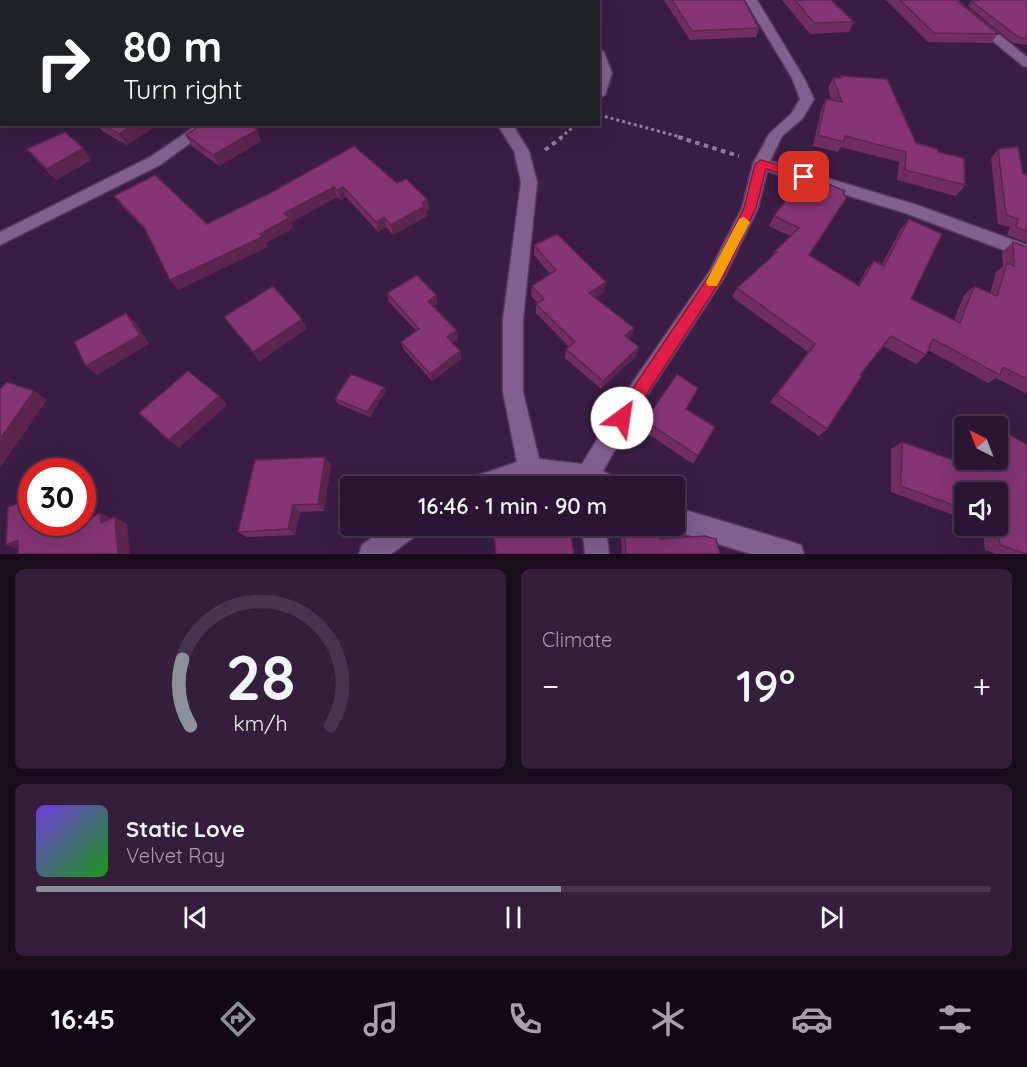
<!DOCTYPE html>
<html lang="en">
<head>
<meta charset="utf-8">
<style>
	body { margin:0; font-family:Quicksand,sans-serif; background:#341e3c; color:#f1f3f6; height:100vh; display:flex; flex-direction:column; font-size:22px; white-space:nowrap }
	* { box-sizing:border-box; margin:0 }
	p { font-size:20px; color:#a69fac }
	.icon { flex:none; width:33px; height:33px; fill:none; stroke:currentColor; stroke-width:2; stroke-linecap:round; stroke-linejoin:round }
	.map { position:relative; height:554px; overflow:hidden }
	.panel { display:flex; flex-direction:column; gap:15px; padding:15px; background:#180c1d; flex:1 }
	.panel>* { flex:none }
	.hud { position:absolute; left:0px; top:0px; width:600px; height:126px; box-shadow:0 6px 24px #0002,0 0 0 2px #48344f; background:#202124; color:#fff; overflow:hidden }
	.needle { width:39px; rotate:318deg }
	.fabs { position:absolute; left:954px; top:416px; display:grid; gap:12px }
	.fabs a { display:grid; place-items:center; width:54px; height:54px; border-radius:6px; background:#2c1534; box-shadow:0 6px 24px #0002,0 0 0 2px #48344f; font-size:30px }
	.speed { position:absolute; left:18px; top:458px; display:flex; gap:12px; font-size:30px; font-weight:700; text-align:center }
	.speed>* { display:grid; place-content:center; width:78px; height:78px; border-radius:50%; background:#2c1534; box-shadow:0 6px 24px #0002,0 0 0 2px #48344f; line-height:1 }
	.speed .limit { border:9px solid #d22; background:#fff; color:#111 }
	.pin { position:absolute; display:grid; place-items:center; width:51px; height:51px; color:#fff; margin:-26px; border-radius:12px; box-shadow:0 3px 9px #0006 }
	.me { position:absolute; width:66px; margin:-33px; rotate:31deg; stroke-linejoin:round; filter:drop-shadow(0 0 4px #0008) }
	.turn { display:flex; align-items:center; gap:21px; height:126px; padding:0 24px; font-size:27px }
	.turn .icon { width:78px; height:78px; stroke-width:2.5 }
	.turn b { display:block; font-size:42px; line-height:51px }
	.big { font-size:45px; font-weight:600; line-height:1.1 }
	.panel .card { flex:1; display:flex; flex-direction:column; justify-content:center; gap:9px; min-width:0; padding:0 21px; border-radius:9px; background:#341e3c }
	.panel .dial { align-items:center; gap:0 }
	.dial svg { height:156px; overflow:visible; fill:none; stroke:#48344f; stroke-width:7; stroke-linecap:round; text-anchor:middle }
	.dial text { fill:#f1f3f6; stroke:none }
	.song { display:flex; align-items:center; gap:18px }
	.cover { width:72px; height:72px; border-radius:9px; background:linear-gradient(135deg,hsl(260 70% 55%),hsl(120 70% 35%)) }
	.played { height:6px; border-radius:3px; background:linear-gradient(90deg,#8c9099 55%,#48344f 55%) }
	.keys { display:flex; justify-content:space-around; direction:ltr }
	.heat { display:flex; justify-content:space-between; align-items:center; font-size:33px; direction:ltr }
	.panel .tiles { flex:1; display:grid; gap:15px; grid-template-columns:1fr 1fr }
	.card:last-child { grid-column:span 2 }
	.trip { position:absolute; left:340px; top:476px; width:345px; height:60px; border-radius:6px; background:#2c1534; box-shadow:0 6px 24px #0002,0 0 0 2px #48344f; font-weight:600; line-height:60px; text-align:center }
	.menu { display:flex; height:96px; justify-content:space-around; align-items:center; background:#120815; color:#a69fac }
	.menu .icon { width:42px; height:42px }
	.menu .active { color:#8c9099 }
	.menu b { font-size:27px; color:#f1f3f6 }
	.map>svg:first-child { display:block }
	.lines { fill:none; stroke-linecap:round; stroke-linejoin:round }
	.minor-casing { stroke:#54395d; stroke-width:3 }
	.path-far1 { stroke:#947b9c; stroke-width:3; stroke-dasharray:3 3; stroke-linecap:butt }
	.path { stroke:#947b9c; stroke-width:4; stroke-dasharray:4.5 4.5; stroke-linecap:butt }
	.minor { fill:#825f8d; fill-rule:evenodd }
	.wall { fill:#722e62 }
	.shaded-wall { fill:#5c2550 }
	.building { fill:#843572; stroke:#5c2550; stroke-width:1.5 }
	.route { fill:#e11d48; stroke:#92132f; stroke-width:1.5 }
	.slow { fill:#f59e0b }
</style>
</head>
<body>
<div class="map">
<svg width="1027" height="554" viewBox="0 0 1027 554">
	<rect width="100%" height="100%" fill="#3b1c45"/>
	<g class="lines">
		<g class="minor-casing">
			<g id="minor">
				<polygon points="261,0 273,0 273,2 262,2"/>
				<polygon points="428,0 444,0 427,2"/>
				<polygon points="572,0 584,0 584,2 573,2"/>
				<polygon points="745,0 757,0 804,78 814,99 803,118 782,136 770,161 917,205 1027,245 1027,259 905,213 767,171 758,208 724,278 640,406 603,471 616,478 620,486 576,486 530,480 513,486 466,486 470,478 517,462 503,392 503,319 521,182 514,151 497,124 512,124 529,151 537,182 523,319 523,392 539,459 582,464 626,392 711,269 742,208 753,164 769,134 792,113 800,99 792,78"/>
				<polygon points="943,0 956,0 1027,57 1027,67 1023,66"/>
				<polygon points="598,48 604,52 612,73 605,95 598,99"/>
				<polygon points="2,81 2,90 0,90 0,82"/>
				<polygon points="199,124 216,124 160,165 0,245 0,232 150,157"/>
				<polygon points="675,507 792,542 801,545 804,554 751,554 675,531 665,525 675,525"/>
				<polygon points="389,525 421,525 418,534 391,554 359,554 362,545"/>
				<polygon points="582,525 606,525 609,554 585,554"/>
			</g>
		</g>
		<g class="path-far1">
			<polyline points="599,115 684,138"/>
			<polyline points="560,138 577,124"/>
		</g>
		<g class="path">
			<polyline points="678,137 739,156"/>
			<polyline points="545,150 562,137"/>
		</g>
		<use href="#minor" class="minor"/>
	</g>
	<g class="wall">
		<polygon points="664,0 744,0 759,28 756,37 690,40"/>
		<polygon points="782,0 831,0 854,22 849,32 810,34"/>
		<polygon points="886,0 956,0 998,34 991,43 928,42"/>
		<polygon points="1027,0 1027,45 1013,43 968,6 971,1"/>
		<polygon points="841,76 916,143 938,152 965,185 956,196 897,180 899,162 841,147 838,152 813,146 821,110 826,99 832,101 828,88 833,78 839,78"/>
		<polygon points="97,124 159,124 127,145 102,131"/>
		<polygon points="257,130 261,141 219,166 192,146 186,135"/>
		<polygon points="83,148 91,160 56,180 36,160 27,149"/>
		<polygon points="998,149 1023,174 1027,174 1027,240 1025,242 1007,235 1010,227 998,224 991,158"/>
		<polygon points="805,174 809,255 858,285 866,270 874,261 882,264 901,229 909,219 911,299 954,320 964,295 974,286 990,293 996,272 1003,266 1002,252 1013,242 1027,247 1027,394 996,378 988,383 928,350 926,355 916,364 883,346 860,375 827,429 819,436 770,402 808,352 732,297 737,288 770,259 775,251 790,236 769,226 774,216"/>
		<polygon points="397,183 427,199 429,209 426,211 427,216 393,235 386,227 378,232 346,197 340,200 337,197 291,222 293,228 266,243 267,247 178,290 170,280 146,231 122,206 114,196 207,224 272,192"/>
		<polygon points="534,245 604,292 595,298 631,337 629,339 639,347 636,356 601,389 565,358 566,349 569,347 536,313 536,304 538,303 531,296 532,286 550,274 534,255"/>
		<polygon points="387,293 436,295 438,304 433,307 457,331 458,339 452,343 460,351 462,359 432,381 404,350 401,342 416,331 389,302"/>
		<polygon points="386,391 370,417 338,404 335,399"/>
		<polygon points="686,409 698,456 693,464 641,429 645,421"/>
		<polygon points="902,442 973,467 976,459 998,459 1027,554 997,554 985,550 982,526 979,525 998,525 998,492 964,492 964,519 891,492 891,449"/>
		<polygon points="325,457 331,464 324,511 300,512 295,535 247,537 238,532"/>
		<polygon points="620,525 658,525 660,539 720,554 622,554"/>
	</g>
	<g class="shaded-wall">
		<polygon points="134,124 159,124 127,145 119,134"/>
		<polygon points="257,130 261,141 219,166 213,155"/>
		<polygon points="83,148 91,160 56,180 47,169"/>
		<polygon points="334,187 337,197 291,222 293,228 266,243 267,247 178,290 170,280 260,234 284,213"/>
		<polygon points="343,187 346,197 340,200 337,190"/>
		<polygon points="427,199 429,209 426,211 427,216 393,235 391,225"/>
		<polygon points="384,217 386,227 378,232 376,222"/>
		<polygon points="606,282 604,292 588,303 589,293"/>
		<polygon points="436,295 438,304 429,310 428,301"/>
		<polygon points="126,313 136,323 149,344 97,375 86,366"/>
		<polygon points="302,319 307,329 259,362 253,352"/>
		<polygon points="634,328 631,337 622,345 625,336"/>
		<polygon points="457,331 458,339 448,345 447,337"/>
		<polygon points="639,347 636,356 601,389 603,381"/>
		<polygon points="460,351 462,359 432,381 430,374"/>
		<polygon points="384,387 386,391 370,417 367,412"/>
		<polygon points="34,391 47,400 0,468 0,439"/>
		<polygon points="219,396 227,405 179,448 169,440"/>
		<polygon points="325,457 331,464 324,511 318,504"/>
		<polygon points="82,496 83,533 69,527 69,522 82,522"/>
		<polygon points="293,505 300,512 295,535 288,529"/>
		<polygon points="100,513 113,519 101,523"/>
		<polygon points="115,517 127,524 130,554 118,554"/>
		<polygon points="18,540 23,551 6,545"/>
	</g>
	<g class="building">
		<polygon points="86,0 111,0 112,2 86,2"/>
		<rect x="202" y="0" width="42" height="2"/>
		<polygon points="458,0 496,0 485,2 459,2"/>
		<polygon points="672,0 744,0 759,28 692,31"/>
		<polygon points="795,0 831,0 854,22 814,23"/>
		<polygon points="900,0 956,0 998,34 934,33"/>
		<polygon points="981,0 1027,0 1027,39 1018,37 971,1"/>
		<polygon points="841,76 887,79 916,143 938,149 938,152 964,158 965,185 905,170 906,152 845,136 844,142 818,135 826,99 842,102 833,78 841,78"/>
		<polygon points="102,124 134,124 119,134"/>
		<polygon points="202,124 249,124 257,130 213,155 186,135"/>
		<polygon points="65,132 83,148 47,169 27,149"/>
		<polygon points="354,146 397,183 406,179 427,199 422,203 425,206 391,225 384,217 376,222 343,187 337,190 334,187 284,213 289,218 260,234 262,237 170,280 144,227 114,196 155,175 207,224 272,192"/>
		<polygon points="1018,147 1023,174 1027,174 1027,231 1016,227 1018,219 1006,215 998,149"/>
		<polygon points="805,174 845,191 843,194 847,197 809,255 859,286 874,261 884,266 909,219 942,234 911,299 960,323 974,286 997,296 1007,263 1014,266 1013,242 1027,247 1027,379 1003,367 1000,375 933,339 926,355 891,336 860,375 862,376 827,429 777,394 815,344 737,288 777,252 775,251 799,228 774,216"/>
		<polygon points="557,234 606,282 589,293 634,328 625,336 639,347 603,381 566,349 575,342 536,304 544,299 532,286 556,270 534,245"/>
		<polygon points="417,275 436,295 428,301 457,331 447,337 460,351 430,374 401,342 419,329 387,293"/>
		<polygon points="273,286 302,319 253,352 224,317"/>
		<polygon points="126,313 140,335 86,366 74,342"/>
		<polygon points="188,371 219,396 169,440 139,413"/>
		<polygon points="351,374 384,387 367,412 335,399"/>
		<polygon points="677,374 698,388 686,409 715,427 698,456 645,421"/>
		<polygon points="7,382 34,391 0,439 0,389"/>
		<polygon points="998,429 1027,444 1027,554 1000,545 997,525 998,525 998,492 964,492 964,509 901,486 902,442 982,470 986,459 998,459"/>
		<polygon points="325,457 318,504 293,505 288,529 238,532 255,460"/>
		<polygon points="32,498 32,522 69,522 69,527 80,522 82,522 82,521 100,513 101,523 115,517 118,554 18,554 18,540 6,545 8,507"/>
		<polygon points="493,525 569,525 574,554 496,554"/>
		<polygon points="624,525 658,525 660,539 705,536 716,539 720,554 626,554"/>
	</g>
	<polygon class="route" points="761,160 808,174 810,177 804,181 766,169 756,208 723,277 628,423 622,426 616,423 614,418 616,413 713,270 744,208 755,164"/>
	<polygon class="slow" points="744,217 750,222 717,286 708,286 706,282 708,278 739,219"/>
</svg>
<div class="fabs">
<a><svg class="needle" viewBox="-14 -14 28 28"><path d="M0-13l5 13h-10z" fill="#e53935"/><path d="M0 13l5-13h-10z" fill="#a69fac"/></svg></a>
<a><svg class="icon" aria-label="sound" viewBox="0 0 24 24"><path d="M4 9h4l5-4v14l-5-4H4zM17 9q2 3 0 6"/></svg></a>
</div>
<div class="speed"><div class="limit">30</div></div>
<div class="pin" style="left:804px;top:177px;background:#d93025"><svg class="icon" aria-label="arrive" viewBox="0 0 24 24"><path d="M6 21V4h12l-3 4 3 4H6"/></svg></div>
<svg class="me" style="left:622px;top:418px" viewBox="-20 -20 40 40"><circle r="19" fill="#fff"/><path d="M0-13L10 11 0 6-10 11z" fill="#e11d48"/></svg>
<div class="trip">16:46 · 1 min · 90 m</div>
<div class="hud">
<div class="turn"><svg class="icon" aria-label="right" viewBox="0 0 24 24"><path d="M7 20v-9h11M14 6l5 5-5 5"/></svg><div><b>80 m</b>Turn right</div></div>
</div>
</div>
<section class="panel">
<div class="tiles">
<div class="card dial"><svg viewBox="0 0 100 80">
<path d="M14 69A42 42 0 1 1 86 69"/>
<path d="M14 69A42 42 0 0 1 10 35" stroke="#8c9099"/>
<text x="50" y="56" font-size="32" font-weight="700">28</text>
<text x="50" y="72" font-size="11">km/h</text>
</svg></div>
<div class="card"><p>Climate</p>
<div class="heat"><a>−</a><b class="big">19°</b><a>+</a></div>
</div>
<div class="card">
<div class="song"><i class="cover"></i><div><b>Static Love</b><p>Velvet Ray</p></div></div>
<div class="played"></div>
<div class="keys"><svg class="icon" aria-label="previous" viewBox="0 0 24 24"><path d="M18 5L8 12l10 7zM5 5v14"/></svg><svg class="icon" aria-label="pause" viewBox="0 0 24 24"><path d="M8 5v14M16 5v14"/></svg><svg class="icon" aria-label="next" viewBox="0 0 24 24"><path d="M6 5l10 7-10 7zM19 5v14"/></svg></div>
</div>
</div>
</section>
<nav class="menu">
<b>16:45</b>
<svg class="icon active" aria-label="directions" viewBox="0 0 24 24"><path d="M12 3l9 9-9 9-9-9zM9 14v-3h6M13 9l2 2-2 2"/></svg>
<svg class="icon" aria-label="music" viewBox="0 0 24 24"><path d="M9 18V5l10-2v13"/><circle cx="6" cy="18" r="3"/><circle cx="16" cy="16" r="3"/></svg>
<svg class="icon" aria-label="phone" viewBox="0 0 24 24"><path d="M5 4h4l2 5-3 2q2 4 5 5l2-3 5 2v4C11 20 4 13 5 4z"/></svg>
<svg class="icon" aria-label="climate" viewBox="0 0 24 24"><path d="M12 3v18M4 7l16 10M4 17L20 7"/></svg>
<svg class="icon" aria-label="car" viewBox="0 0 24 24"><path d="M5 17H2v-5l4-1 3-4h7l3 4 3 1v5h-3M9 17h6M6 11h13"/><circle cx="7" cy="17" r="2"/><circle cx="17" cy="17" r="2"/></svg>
<svg class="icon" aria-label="filters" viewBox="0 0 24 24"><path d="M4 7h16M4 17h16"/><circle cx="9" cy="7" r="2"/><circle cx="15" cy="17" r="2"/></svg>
</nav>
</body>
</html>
